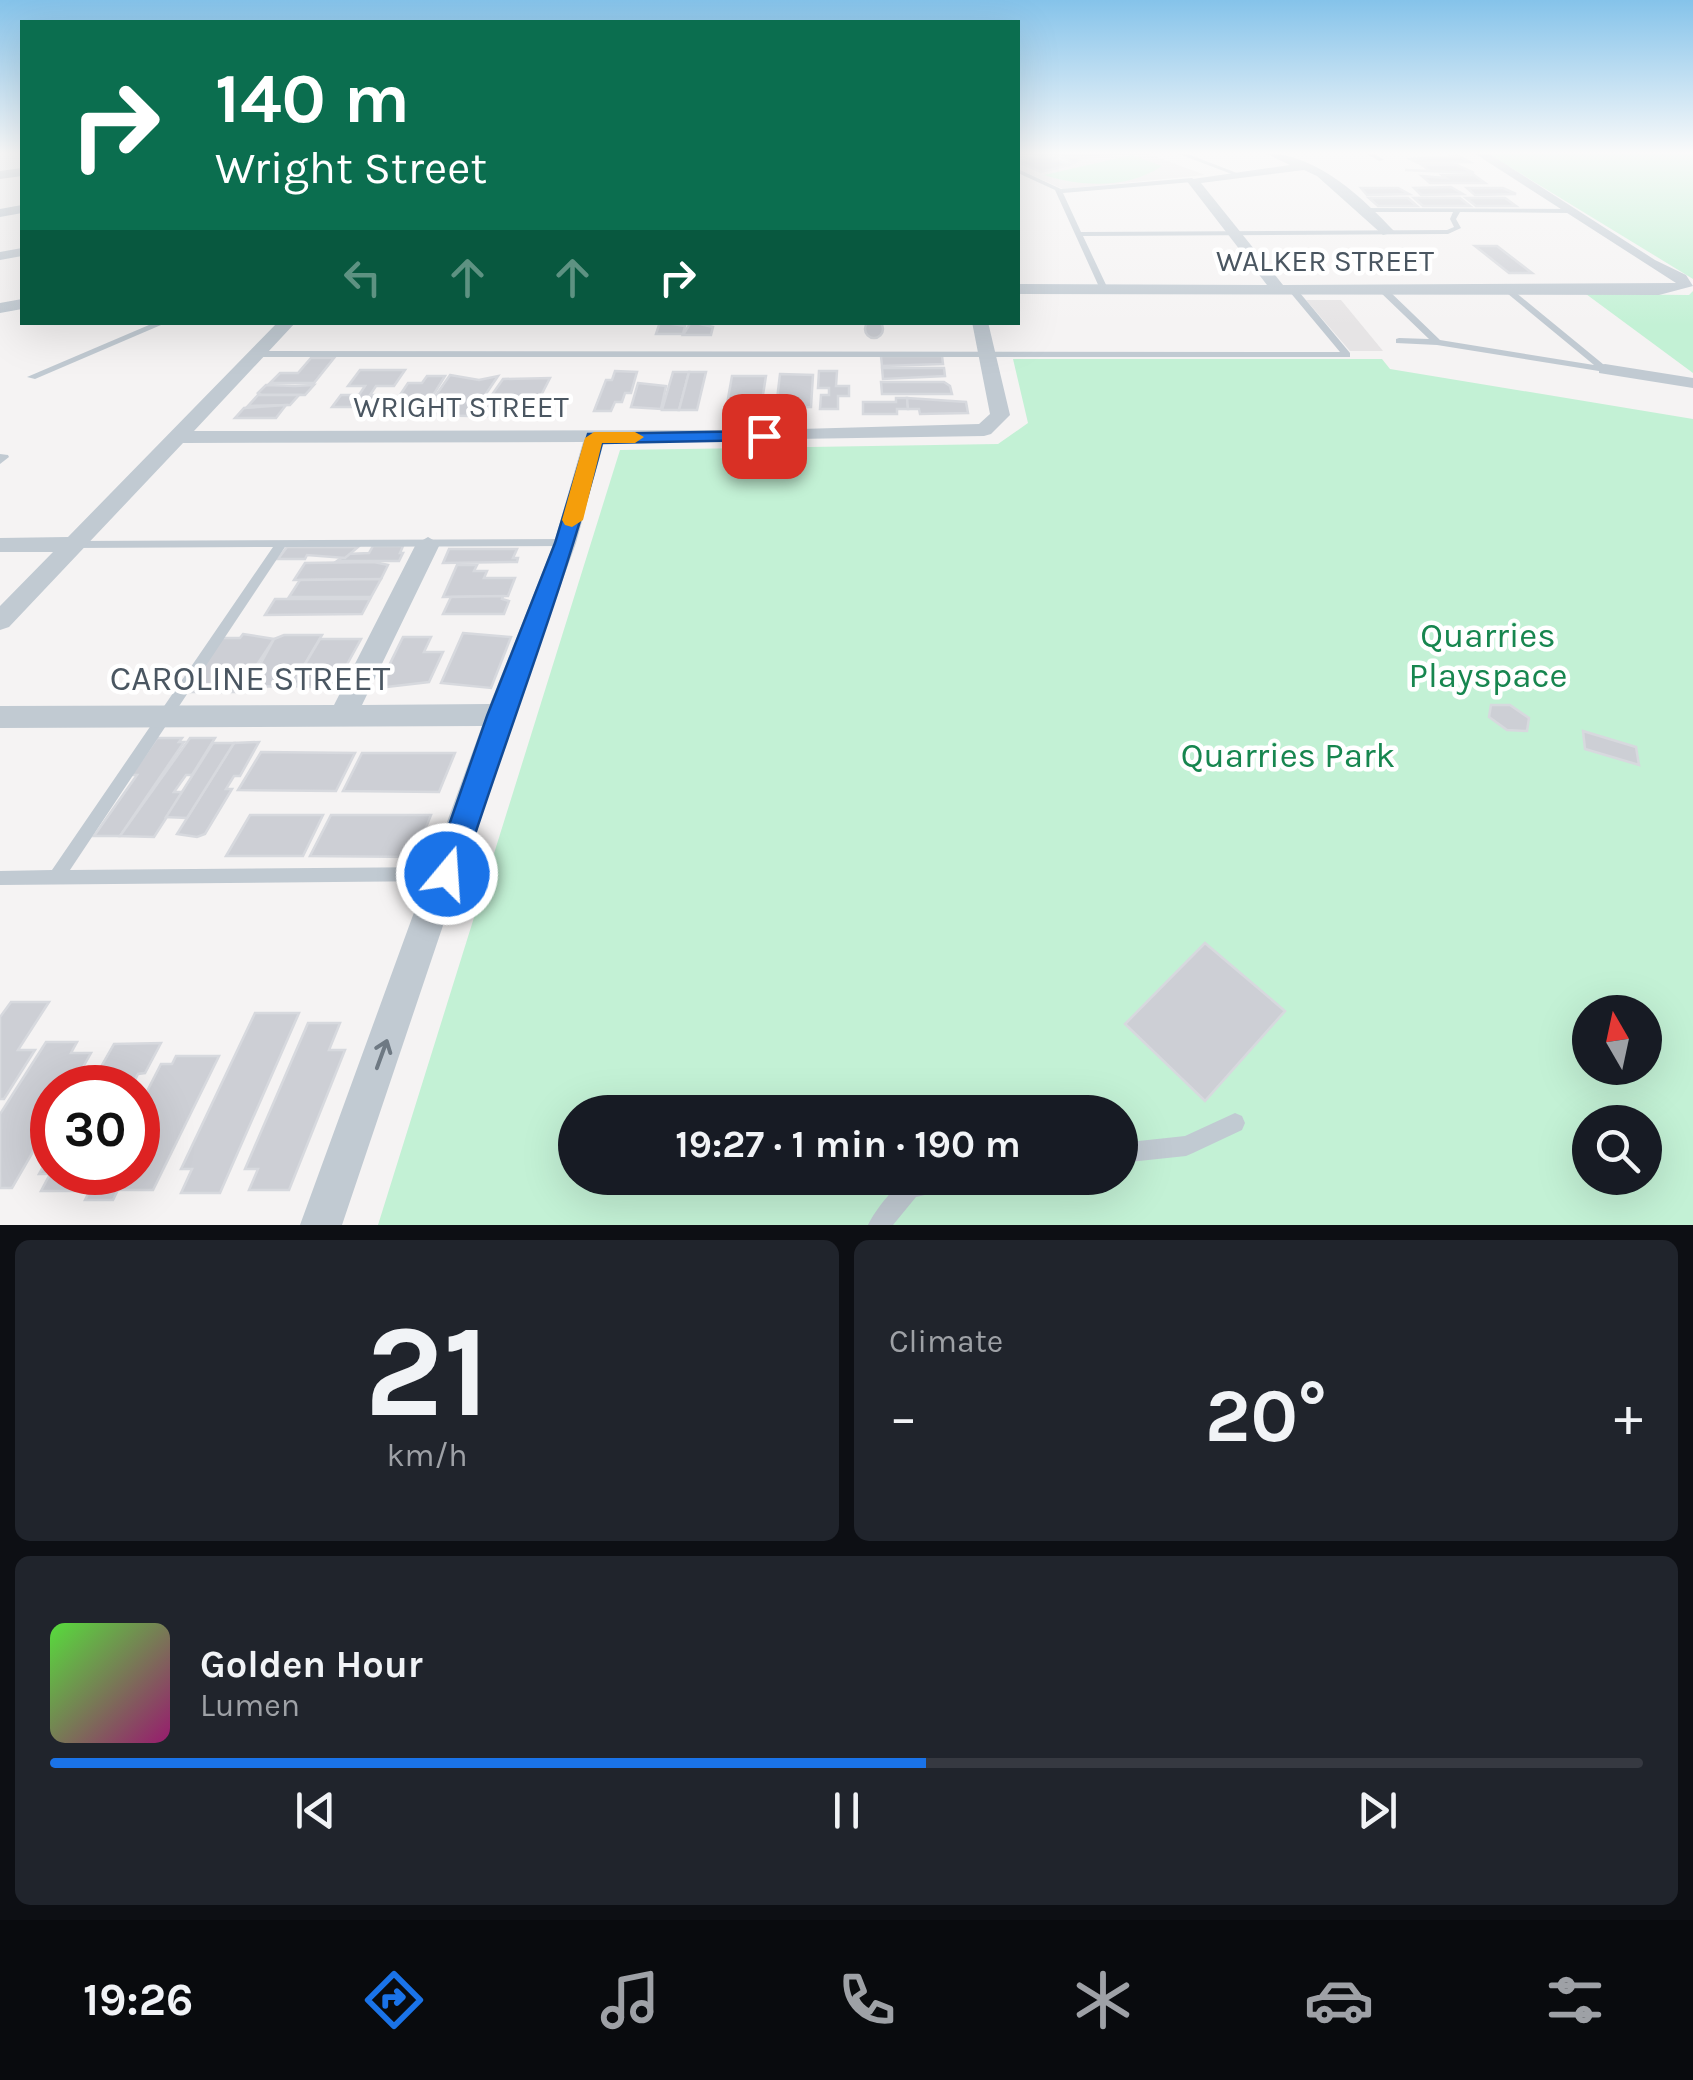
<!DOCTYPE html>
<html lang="en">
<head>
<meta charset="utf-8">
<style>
	body { margin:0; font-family:Karla,sans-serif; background:#20242c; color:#f1f3f6; height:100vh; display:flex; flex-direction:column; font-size:38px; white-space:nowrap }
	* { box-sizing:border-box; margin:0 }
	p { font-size:32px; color:#9ea1a6 }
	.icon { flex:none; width:55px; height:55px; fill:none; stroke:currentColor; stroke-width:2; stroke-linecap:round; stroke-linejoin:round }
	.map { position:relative; height:1225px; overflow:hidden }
	.sheet { display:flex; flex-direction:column; gap:15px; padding:15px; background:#0d0f14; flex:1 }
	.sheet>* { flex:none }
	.top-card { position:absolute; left:20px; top:20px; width:1000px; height:305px; border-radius:0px; box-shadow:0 10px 40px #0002; background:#0b6e4f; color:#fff; overflow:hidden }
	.needle { width:65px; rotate:351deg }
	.controls { position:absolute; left:1572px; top:995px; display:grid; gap:20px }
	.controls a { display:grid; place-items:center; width:90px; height:90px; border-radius:50%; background:#171b24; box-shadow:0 10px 40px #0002; font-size:50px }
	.speed { position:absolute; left:30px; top:1065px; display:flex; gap:20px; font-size:50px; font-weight:700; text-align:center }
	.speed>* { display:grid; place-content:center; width:130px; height:130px; border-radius:50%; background:#171b24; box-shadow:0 10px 40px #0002; line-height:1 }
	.speed .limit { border:15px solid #d22; background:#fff; color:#111 }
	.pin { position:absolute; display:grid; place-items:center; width:85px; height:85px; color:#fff; margin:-42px; border-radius:20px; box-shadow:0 5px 15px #0006 }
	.me { position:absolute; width:110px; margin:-55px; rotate:18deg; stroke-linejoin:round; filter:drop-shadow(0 0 8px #0008) }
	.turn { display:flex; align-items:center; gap:35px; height:210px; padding:0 30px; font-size:45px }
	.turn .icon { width:130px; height:130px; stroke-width:2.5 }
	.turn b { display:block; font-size:70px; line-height:85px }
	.lanes { display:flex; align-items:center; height:95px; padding:0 30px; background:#0003; justify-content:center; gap:50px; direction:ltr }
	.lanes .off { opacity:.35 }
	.big { font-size:75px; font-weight:700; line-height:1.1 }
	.sheet .card { flex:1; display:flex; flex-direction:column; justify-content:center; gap:15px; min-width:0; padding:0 35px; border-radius:15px; background:#20242c }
	.sheet .dial { align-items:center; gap:0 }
	.dial b { font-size:130px; line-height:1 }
	.song { display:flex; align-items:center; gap:30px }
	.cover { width:120px; height:120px; border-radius:15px; background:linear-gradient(135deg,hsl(110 70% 55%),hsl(320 70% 35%)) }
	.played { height:10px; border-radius:5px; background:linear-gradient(90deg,#1a73e8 55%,#363941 55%) }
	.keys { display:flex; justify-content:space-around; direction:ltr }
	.heat { display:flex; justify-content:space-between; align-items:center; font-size:55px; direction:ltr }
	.sheet .tiles { flex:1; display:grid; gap:15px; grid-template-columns:1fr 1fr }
	.card:last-child { grid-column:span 2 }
	.trip { position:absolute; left:558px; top:1095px; width:580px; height:100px; border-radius:50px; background:#171b24; box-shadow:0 10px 40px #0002; font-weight:700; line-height:100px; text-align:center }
	.menu { display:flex; height:160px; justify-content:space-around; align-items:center; background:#090b0e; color:#9ea1a6 }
	.menu .icon { width:70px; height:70px }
	.menu .current { color:#1a73e8 }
	.menu b { font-size:45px; color:#f1f3f6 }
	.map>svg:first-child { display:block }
	.education { fill:#e6e4e5 }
	.green { fill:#c3f1d5; fill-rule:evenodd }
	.building { fill:#cdcfd5; stroke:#d7d9de; stroke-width:2.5 }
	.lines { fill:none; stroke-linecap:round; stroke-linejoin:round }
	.lane { fill:#c1cad2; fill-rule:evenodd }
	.street { fill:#c1cad2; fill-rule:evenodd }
	.oneway { stroke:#6e7983 }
	.route { fill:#1a73e8; stroke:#114b97; stroke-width:2.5 }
	.slow { fill:#f59e0b }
	.labels { text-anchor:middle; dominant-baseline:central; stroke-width:9; stroke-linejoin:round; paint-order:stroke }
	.far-street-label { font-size:30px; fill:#4a5661; stroke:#fff }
	.park-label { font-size:35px; fill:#17864f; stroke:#fff }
	.street-label { font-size:35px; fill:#4a5661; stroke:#fff }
</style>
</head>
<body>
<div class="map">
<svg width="1693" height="1225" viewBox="0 0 1693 1225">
	<rect width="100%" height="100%" fill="#f5f3f3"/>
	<g class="education">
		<polygon points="1018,153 1146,153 1205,175 1063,189 1018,169"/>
		<polygon points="1306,300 1341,300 1383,351 1350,351"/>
	</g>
	<g class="green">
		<polygon points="1487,153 1693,153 1693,279"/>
		<path d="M1132 155 1162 166C1127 189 1083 187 1044 175Z"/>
		<polygon points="1693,291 1693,373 1586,294 1689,295"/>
		<path d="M1013 359H1382L1390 369 1693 419V1225H378L620 450 998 444 1028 423ZM1590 1012H1645V1068H1590ZM575 1112H1120V1178H575ZM1590 1122H1645V1178H1590Z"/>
	</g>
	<g class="building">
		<polygon points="1107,153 1110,156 1083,158 1074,163 1055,154"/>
		<polygon points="1043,154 1070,165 1041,172 1018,162"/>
		<polygon points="1459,156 1470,162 1418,163 1410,159"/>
		<polygon points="1422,165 1457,165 1474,173 1405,170 1430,171"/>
		<polygon points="1442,175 1474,175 1485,183 1430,183 1422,176 1446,178"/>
		<polygon points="1451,187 1463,194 1421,195 1414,188"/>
		<polygon points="1361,188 1398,188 1409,194 1367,195"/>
		<polygon points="1467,188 1503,188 1516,194 1475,195"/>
		<polygon points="1369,198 1408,198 1417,206 1378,206"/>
		<polygon points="1414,198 1460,198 1470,206 1423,206"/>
		<polygon points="1466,198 1505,198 1516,206 1476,206"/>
		<polygon points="1475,246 1497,246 1532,273 1509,273"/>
		<circle cx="874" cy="329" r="9"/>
		<polygon points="660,322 685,326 683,334 656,334"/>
		<polygon points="691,322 713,327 711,335 683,335"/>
		<polygon points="881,356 942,356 943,364 882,366"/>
		<polygon points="311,358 334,358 314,383 270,383 280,373 298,373"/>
		<polygon points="882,368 944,368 945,376 883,379"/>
		<polygon points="360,370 405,370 394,386 376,386 370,395 388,395 379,407 332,407 341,395 359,395 365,386 348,386"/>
		<polygon points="615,371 637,372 631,393 625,393 622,402 615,402 611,411 594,411 606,380 612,380"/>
		<polygon points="819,371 837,371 836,386 849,386 849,396 838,396 838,409 820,409 821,395 829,395 829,388 818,388"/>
		<polygon points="673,372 689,372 679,410 662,410"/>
		<polygon points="689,372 706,372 697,410 679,410"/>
		<polygon points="780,374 813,375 811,407 776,408"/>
		<polygon points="450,375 479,380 498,376 471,416 422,415"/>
		<polygon points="427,376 445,376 424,410 392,407 408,383 422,383"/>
		<polygon points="732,376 766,376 762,401 727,404"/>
		<polygon points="550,378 530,417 477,416 503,379"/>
		<polygon points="881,382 944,382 950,386 952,394 882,394"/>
		<polygon points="638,383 666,386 661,409 631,407"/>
		<polygon points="266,385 295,386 314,385 305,395 262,395 258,393"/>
		<polygon points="258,395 299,395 290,405 248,406"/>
		<polygon points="896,398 907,398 908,409 897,409 897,414 863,414 863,402 896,402"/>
		<polygon points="907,398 966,402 968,413 920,414 919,409 908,409"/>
		<polygon points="286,405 276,418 235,418 244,408"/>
		<polygon points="373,546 403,546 400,553 403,553 399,561 337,561 347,554 369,553"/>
		<polygon points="287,547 358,547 345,558 307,555 305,559 278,559"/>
		<polygon points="449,549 517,549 513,558 518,558 517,562 443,563"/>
		<polygon points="374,562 388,565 381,579 294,580 305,563"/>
		<polygon points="457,565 477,565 474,571 487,571 484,578 515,578 508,596 443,597"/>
		<polygon points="381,579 371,597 289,597 300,580"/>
		<polygon points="503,596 502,599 509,601 504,614 443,614 451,597"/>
		<polygon points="275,599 370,599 362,614 265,615"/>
		<polygon points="463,633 511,637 491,688 441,683"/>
		<polygon points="243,634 274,639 239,692 183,692 222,638 240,638"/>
		<polygon points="284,635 322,635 292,686 248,687 274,639"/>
		<polygon points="403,637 431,637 424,652 443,652 429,682 378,688"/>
		<polygon points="320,639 361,639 334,688 292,686"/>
		<polygon points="1491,705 1510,705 1529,718 1527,731 1507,730 1489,717"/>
		<polygon points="1583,731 1636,747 1639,765 1585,749"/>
		<polygon points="157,738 182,738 179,742 184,742 120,836 94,836 137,775 131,775"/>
		<polygon points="190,738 215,738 192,775 186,775 174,792 183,792 154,837 120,836"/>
		<polygon points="259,742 240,776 234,776 226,789 232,789 205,834 197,837 177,834 234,743"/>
		<polygon points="213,743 234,743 187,818 166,817"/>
		<polygon points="261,752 355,753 336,791 238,790"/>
		<polygon points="362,753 455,753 439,792 343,791"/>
		<polygon points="250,815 323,815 303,856 226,856"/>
		<polygon points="331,815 431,815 414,857 310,856"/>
		<polygon points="1205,943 1285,1011 1205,1101 1125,1024"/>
		<polygon points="11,1002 49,1002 18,1050 35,1050 4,1099 0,1099 0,1017"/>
		<polygon points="255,1013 299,1013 220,1193 181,1193 192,1169 181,1169"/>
		<polygon points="308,1023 340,1023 329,1050 345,1050 289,1190 249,1190 258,1169 245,1169"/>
		<polygon points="46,1042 77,1042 71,1053 91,1053 71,1088 52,1088 52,1119 12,1188 0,1188 0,1114"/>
		<polygon points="161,1043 145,1073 138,1074 131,1088 89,1088 114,1044"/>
		<polygon points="176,1056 219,1056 153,1190 118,1190 113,1200 85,1200 99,1172 138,1172 138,1109 161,1064 172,1064"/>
		<polygon points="52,1151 52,1172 85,1172 74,1191 41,1191 50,1174 39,1174"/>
	</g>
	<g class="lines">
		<g class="lane">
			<polygon points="1176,153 1185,153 1242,175 1237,176"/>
			<polygon points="1365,153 1373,153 1384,160 1379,161"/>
			<polygon points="1018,169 1061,189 1192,178 1195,180 1192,182 1063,193 1081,232 1447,230 1454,227 1450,219 1453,212 1363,212 1360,210 1363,208 1570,209 1573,211 1570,213 1460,212 1456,219 1461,228 1448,234 1083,236 1108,289 1104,291 1100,289 1055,190 1018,173"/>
			<polygon points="1289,287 1295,287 1350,353 1350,357 258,357 254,354 258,351 1340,352 1289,291"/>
			<polygon points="1379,287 1385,287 1440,340 1594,365 1502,289 1509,287 1609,369 1605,372 1437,345 1396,343 1396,339 1399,338 1429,339 1379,291"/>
			<polygon points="156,322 168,322 35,379 27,377"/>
			<polygon points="0,454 8,455 9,457 0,464"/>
			<polygon points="565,539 569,540 571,543 569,546 285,547 70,870 442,867 448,869 450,874 448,879 442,881 0,885 0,871 52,870 273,547 74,548 68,544 70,541"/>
			<polygon points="1235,1113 1242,1116 1245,1123 1242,1130 1193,1153 1186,1156 1120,1163 1120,1143 1185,1136"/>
			<path d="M911 1178H971L968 1185 916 1197 893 1225H868C876 1209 894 1185 911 1178Z"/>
		</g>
		<g class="street">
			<path d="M1265 153C1316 153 1362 197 1395 232L1383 235 1317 176 1304 170 1201 183 1283 285 1676 283 1474 153H1488L1655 260 1686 275 1693 286 1659 295 1018 294V284L1267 285 1186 180 1290 165Z"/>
			<polygon points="22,168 22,176 0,179 0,171"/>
			<polygon points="22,205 22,213 0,217 0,209"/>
			<polygon points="22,248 22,256 0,260 0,252"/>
			<polygon points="22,299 22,309 0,313 0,303"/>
			<polygon points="278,322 296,322 194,431 764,430 979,424 990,414 972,322 988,322 1010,415 991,434 984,436 604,442 576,543 514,715 342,1225 300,1225 482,726 0,728 0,706 334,705 416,544 428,537 440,544 362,705 490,704 554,543 583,442 183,443 9,627 0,630 0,606 53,552 0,552 0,538 68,537"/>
			<polygon points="1605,364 1693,378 1693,388 1599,373 1599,365"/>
		</g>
	</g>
	<defs><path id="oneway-shaft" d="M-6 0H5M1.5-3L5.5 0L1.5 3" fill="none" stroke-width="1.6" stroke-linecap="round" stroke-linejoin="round" transform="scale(2.5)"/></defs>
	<use class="oneway" href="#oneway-shaft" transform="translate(382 1054) rotate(-70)"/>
	<linearGradient id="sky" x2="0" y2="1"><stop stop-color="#85c3ea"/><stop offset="0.47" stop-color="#fafafa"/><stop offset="1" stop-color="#fafafa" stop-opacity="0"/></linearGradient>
	<rect width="1693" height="325" fill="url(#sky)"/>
	<path class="route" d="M764 431 773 436 771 440 602 443C564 589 508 730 462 874L457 883 447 887 437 883 432 874 487 716 555 543 588 434Z"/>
	<polygon class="slow" points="594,432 635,432 644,437 635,443 602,443 583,520 572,527 565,525 562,520 585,438"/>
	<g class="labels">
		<g class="far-street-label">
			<text x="1325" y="261">WALKER STREET</text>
			<text x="461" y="407">WRIGHT STREET</text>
		</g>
		<g class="park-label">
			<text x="1488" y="635">Quarries<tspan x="1488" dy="40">Playspace</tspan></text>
			<text x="1288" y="755">Quarries Park</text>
		</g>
		<g class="street-label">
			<text x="250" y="678">CAROLINE STREET</text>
		</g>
	</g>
</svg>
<div class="controls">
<a><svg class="needle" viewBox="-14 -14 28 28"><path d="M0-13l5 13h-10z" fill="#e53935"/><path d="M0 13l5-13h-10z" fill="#9ea1a6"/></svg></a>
<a><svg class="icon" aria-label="search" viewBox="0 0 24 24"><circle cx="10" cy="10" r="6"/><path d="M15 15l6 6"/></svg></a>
</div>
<div class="speed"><div class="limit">30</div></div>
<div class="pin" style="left:764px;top:436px;background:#d93025"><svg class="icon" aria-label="arrive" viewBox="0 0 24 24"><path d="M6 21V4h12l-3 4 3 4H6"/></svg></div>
<svg class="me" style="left:447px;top:874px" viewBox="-20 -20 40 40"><circle r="17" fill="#1a73e8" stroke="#fff" stroke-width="3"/><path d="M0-11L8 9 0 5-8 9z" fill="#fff"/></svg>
<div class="trip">19:27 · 1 min · 190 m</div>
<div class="top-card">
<div class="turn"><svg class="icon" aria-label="right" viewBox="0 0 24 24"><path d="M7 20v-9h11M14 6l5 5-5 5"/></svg><div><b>140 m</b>Wright Street</div></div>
<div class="lanes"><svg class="icon off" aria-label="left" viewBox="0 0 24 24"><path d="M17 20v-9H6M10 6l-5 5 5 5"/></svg><svg class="icon off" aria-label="ahead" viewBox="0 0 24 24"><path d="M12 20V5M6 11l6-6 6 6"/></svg><svg class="icon off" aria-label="ahead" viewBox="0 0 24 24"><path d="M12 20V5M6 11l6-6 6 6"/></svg><svg class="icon" aria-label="right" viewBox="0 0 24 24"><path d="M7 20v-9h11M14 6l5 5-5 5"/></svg></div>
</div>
</div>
<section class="sheet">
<div class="tiles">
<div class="card dial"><b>21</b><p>km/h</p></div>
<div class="card"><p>Climate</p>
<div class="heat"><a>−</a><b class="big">20°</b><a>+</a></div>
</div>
<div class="card">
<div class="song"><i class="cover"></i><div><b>Golden Hour</b><p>Lumen</p></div></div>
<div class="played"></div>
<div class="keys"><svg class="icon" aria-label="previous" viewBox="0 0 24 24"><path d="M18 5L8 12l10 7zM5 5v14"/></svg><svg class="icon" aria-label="pause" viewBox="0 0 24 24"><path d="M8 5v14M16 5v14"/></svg><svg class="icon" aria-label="next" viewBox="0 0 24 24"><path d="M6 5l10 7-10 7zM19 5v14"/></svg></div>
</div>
</div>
</section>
<nav class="menu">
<b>19:26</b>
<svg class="icon current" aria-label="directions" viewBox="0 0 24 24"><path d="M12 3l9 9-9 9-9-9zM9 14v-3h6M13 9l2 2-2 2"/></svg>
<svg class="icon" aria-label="music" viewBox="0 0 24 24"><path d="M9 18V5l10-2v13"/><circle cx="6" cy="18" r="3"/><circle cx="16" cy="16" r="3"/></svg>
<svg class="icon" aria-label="phone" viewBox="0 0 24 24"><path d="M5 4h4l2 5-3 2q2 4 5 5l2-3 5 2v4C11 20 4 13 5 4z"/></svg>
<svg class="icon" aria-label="climate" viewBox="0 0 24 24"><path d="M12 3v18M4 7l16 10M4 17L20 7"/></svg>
<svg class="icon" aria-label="car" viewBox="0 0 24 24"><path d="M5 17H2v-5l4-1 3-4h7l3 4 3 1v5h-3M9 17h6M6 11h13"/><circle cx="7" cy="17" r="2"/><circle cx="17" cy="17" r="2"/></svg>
<svg class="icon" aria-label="filters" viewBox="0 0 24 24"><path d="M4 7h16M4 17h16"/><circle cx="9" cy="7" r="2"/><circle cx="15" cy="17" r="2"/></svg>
</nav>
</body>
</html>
